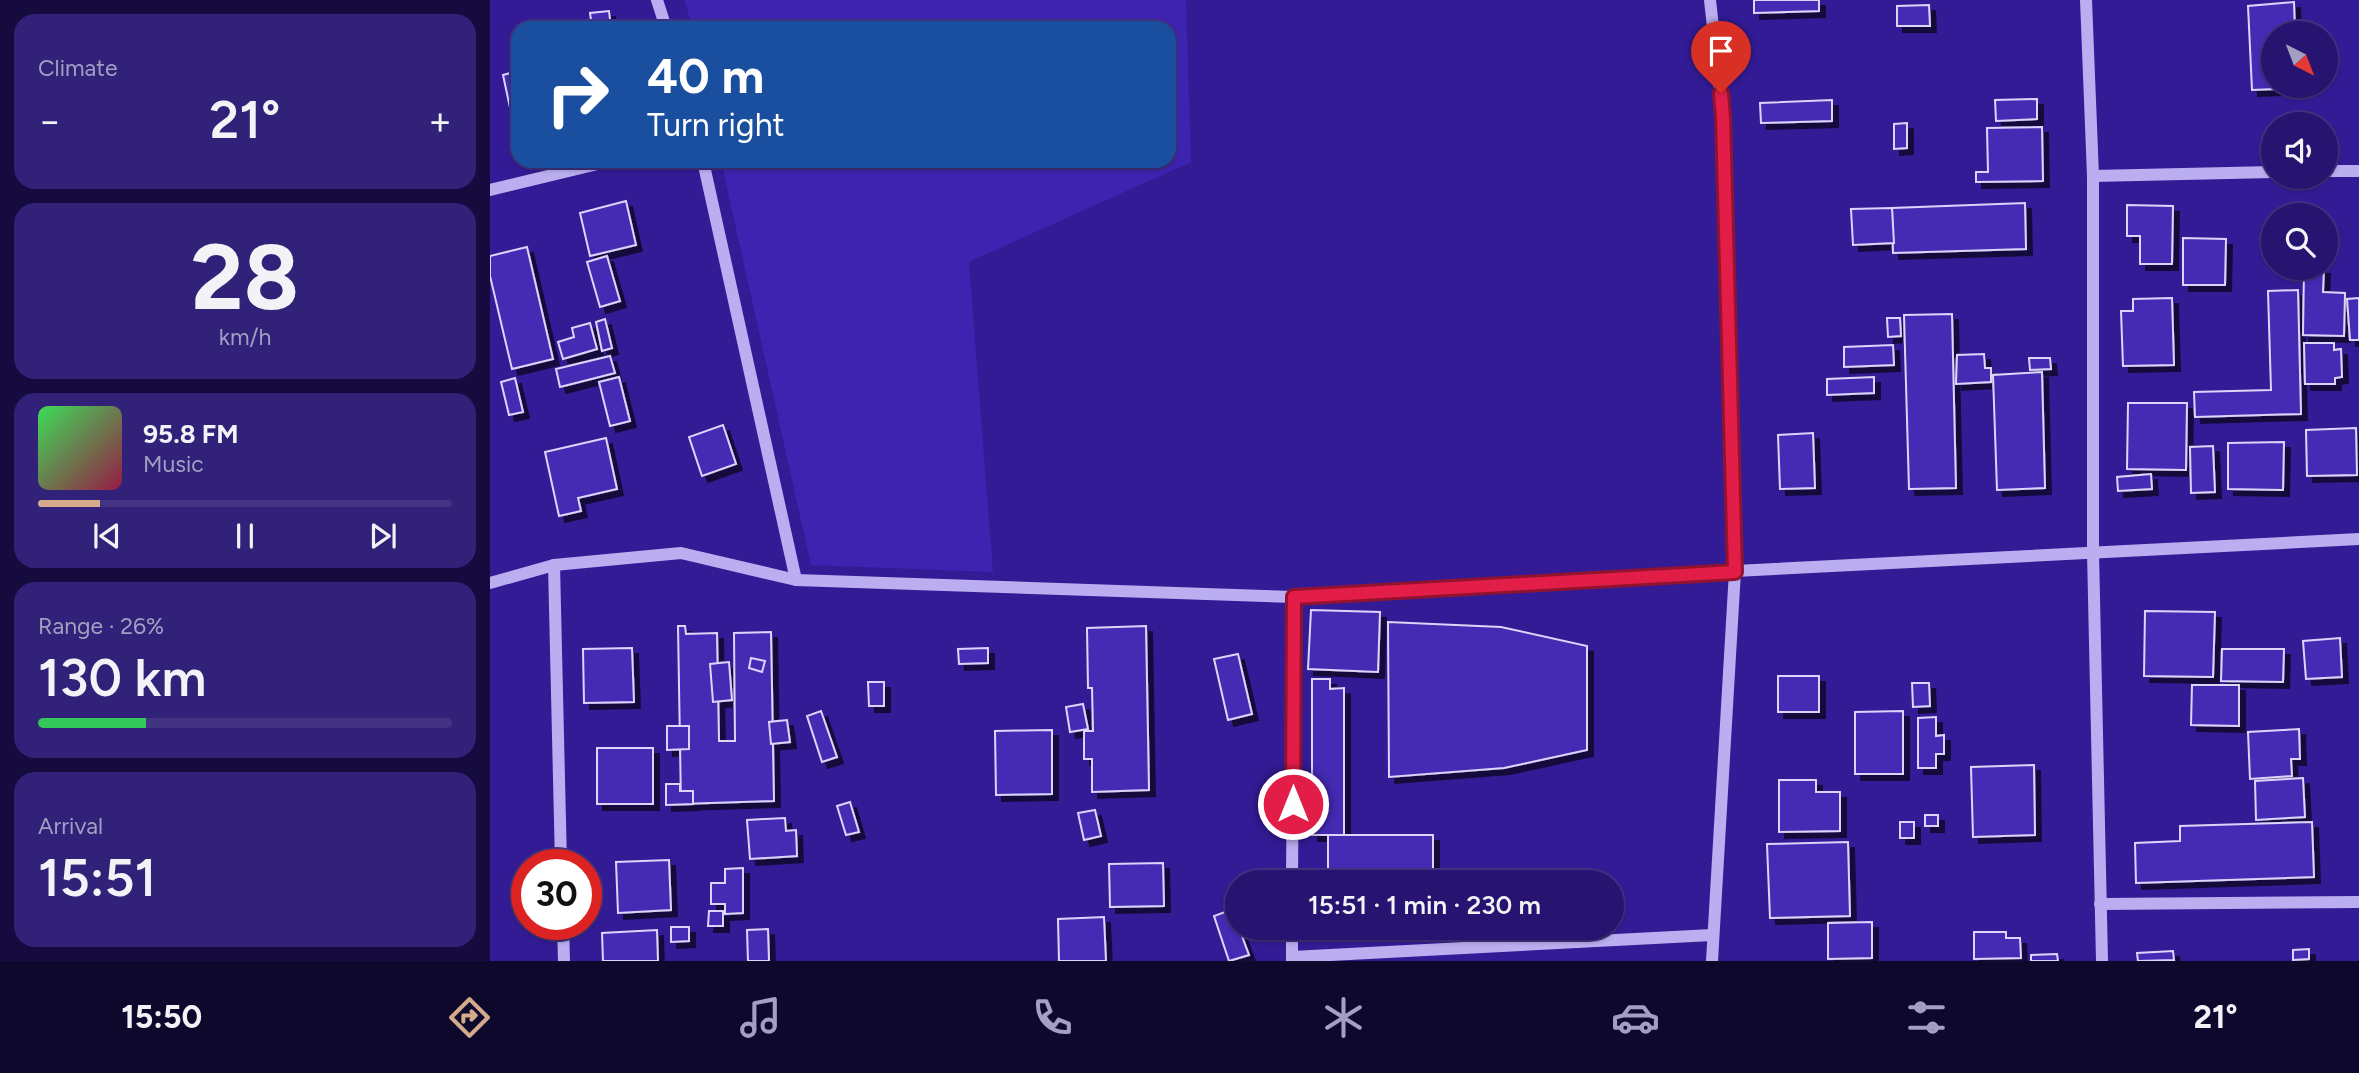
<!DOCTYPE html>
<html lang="en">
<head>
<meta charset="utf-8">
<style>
	body { margin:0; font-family:Figtree,sans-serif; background:#322178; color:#f1f3f6; height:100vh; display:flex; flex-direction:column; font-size:26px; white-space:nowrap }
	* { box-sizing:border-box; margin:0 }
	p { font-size:23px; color:#a49ec3 }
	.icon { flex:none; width:38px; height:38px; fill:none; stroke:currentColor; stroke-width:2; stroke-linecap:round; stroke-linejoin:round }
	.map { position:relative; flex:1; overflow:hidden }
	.panel { display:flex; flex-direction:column; gap:14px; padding:14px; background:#150b3e; width:490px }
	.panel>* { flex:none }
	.top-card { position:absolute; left:21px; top:21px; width:665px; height:147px; border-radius:21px; box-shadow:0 2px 5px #0004,0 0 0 2px #423383; background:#1a4fa0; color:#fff; overflow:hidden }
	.needle { width:46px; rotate:138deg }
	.controls { position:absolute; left:1771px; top:21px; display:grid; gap:14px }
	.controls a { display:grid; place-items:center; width:77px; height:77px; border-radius:50%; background:#261470; box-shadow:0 2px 5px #0004,0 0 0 2px #423383; font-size:35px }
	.speed { position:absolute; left:21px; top:849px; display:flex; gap:14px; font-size:35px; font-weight:700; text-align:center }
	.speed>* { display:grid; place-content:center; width:91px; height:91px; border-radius:50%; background:#261470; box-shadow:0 2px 5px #0004,0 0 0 2px #423383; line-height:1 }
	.speed .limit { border:10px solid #d22; background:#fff; color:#111 }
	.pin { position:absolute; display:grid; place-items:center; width:60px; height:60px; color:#fff; margin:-72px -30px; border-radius:50% 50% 50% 0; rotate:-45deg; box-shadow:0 0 7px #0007 }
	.pin .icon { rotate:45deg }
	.me { position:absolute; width:77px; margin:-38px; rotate:0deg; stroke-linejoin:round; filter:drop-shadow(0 0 5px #0008) }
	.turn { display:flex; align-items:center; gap:24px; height:147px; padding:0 21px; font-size:32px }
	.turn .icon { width:91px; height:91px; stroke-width:2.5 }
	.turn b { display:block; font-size:49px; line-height:60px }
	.big { font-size:52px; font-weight:600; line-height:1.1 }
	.panel .widget { flex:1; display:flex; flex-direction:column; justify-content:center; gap:10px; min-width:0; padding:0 24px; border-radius:21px; background:#322178 }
	.panel .dial { align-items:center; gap:0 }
	.dial b { font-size:91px; line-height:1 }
	.song { display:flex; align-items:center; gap:21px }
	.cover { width:84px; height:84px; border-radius:10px; background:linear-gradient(135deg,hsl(130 70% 55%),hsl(340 70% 35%)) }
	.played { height:7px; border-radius:4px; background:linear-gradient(90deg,#d6ab8b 15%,#423383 15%) }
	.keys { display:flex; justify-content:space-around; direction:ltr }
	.heat { display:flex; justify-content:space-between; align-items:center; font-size:38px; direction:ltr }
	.charge { height:10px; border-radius:5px; background:linear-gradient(90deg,#34c759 26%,#423383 0) }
	.trip { position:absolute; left:735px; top:870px; width:399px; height:70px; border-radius:35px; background:#261470; box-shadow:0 2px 5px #0004,0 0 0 2px #423383; font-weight:600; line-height:70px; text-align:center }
	.tabs { display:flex; height:112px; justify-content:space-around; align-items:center; background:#0f082d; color:#a49ec3 }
	.tabs .icon { width:49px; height:49px }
	.tabs .on { color:#d6ab8b }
	.tabs b { font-size:32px; color:#f1f3f6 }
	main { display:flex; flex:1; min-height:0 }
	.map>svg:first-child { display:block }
	.green { fill:#3d23af }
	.building { fill:#442ab4; stroke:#dcd5fb; stroke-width:2; filter:url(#shadow) }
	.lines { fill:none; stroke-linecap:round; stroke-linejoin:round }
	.minor { stroke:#baaef0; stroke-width:12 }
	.route-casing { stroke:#92132f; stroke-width:18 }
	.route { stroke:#e11d48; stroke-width:12 }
</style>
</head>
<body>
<main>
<section class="panel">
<div class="widget"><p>Climate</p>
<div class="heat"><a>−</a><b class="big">21°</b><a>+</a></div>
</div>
<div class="widget dial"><b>28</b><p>km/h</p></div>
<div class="widget">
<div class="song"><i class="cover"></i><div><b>95.8 FM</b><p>Music</p></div></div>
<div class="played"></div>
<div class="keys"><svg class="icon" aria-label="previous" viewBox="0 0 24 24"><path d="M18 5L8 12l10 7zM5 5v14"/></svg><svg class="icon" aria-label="pause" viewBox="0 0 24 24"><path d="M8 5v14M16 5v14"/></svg><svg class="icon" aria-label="next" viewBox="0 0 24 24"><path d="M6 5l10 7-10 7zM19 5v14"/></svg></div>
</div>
<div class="widget"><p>Range · 26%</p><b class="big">130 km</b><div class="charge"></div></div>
<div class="widget"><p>Arrival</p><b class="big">15:51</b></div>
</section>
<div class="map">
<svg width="1869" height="961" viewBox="0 0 1869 961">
	<defs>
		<filter id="shadow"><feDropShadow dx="6" dy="6" stdDeviation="0" flood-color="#0009"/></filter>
	</defs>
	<rect width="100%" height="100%" fill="#331b96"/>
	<polygon class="green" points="195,0 696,0 701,162 479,262 503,572 321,565 231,161 679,161 679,28 202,28"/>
	<g class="building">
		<polygon points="1264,0 1329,0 1329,11 1264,13"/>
		<polygon points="1804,2 1805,33 1783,33 1783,86 1808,86 1808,88 1762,90 1758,6"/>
		<polygon points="1439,5 1440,26 1407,26 1407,6"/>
		<polygon points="119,11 121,28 102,28 100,13"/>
		<polygon points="28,71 28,115 22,117 13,75"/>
		<polygon points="1547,99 1547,119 1506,121 1505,100"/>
		<polygon points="1342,100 1342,121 1271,123 1270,103"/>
		<polygon points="1417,123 1417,148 1404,149 1404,124"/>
		<polygon points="1552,127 1553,181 1486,182 1486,172 1498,172 1497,128"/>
		<polygon points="136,201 146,245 100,256 90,213"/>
		<polygon points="1535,203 1536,249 1403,253 1402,208"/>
		<polygon points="1637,205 1683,206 1682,264 1650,264 1650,236 1637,236"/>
		<polygon points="1402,208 1404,243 1363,245 1361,209"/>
		<polygon points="1693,238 1736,239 1735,285 1693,285"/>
		<polygon points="37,247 63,359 22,369 0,276 0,256"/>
		<polygon points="117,256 130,301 110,307 97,262"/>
		<polygon points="1814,268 1834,268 1833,292 1855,293 1854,336 1813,335"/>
		<polygon points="1808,290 1811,414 1705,417 1704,392 1781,390 1778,291"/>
		<polygon points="1682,298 1684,365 1633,366 1631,311 1643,311 1643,299"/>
		<polygon points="1869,298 1869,340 1860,340 1857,299"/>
		<polygon points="1462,314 1466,488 1419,489 1414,315"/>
		<polygon points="1397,318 1410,318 1411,336 1398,337"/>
		<polygon points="115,319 122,348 112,351 106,322"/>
		<polygon points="100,323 107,349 73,359 68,342 84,337 82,328"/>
		<polygon points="1814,343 1844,343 1844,350 1851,349 1852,377 1845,378 1845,384 1815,384"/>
		<polygon points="1403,345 1404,365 1354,367 1354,347"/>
		<polygon points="1494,354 1495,368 1501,368 1501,382 1466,384 1467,355"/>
		<polygon points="120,356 125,373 70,387 66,369"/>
		<polygon points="1539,358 1560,358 1561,369 1540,370"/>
		<polygon points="1552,372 1555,488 1507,490 1503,375"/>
		<polygon points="129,377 140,421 120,426 109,382"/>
		<polygon points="1384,377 1384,393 1337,395 1337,379"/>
		<polygon points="25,378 33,412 19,415 11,382"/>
		<polygon points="1638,403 1697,403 1696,470 1637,469"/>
		<polygon points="233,425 246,464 212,476 199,437"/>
		<polygon points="1866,428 1867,475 1817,476 1816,430"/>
		<polygon points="1323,433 1325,488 1290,489 1288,435"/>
		<polygon points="116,438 127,489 88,498 91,511 69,516 55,452"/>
		<polygon points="1794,442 1793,490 1738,489 1738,443"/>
		<polygon points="1723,446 1725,492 1701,493 1700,447"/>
		<polygon points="1661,474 1662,489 1628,491 1627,477"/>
		<polygon points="821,610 890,612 888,672 818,669"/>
		<polygon points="1655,611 1725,612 1723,677 1654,676"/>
		<polygon points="898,622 1011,627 1097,646 1097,750 1014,768 899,777"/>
		<polygon points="188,626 195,626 196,634 227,633 229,741 245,741 244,633 281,632 284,801 191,804"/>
		<polygon points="656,626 659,790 602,792 602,759 594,759 594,731 603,731 602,688 598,688 597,628"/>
		<polygon points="1850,638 1852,677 1816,679 1813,641"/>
		<polygon points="142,648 144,702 94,703 93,649"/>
		<polygon points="498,648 498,663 469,664 468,649"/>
		<polygon points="1732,649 1794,649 1793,682 1731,681"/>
		<polygon points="748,654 762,714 738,720 724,659"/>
		<polygon points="261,658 275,661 272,672 259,668"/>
		<polygon points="239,662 242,700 223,702 220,664"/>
		<rect x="1288" y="676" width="41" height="36"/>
		<polygon points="822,679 840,679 840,689 854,688 854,835 822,835"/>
		<polygon points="378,682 394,682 394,706 379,706"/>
		<polygon points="1422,683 1439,683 1440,706 1423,707"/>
		<polygon points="1702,685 1749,685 1749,726 1701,725"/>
		<polygon points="593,704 598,729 580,732 576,707"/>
		<polygon points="331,711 347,757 332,762 317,716"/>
		<polygon points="1413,711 1413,774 1365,774 1365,712"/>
		<polygon points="1446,717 1446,736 1454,735 1454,754 1446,754 1446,768 1428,768 1428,718"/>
		<polygon points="297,720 300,742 281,744 279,722"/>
		<polygon points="177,726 199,726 199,749 177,750"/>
		<polygon points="1809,729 1810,759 1801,759 1802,776 1760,779 1758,732"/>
		<polygon points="562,730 562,794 506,795 505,731"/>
		<rect x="107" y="748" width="56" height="56"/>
		<polygon points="1544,765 1545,835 1483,837 1481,767"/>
		<polygon points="1813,778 1815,817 1766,820 1765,781"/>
		<polygon points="1289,780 1326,780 1326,792 1350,792 1350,831 1289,832"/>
		<polygon points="176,784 190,784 190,791 203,791 203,804 176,805"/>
		<polygon points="360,802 369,832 356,835 347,806"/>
		<polygon points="605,810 611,836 594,840 588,813"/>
		<rect x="1435" y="815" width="13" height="11"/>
		<polygon points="295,818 296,831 306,830 307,856 260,859 257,820"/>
		<rect x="1410" y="822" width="14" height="16"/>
		<polygon points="1822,822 1824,877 1646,883 1645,843 1690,841 1690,826"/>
		<rect x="838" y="835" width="105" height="47"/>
		<polygon points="1358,842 1360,916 1280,918 1277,844"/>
		<polygon points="179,860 181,910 128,913 126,862"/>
		<polygon points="673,863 674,906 620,907 619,864"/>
		<polygon points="253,868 253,913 235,914 235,904 221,904 221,883 235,883 235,869"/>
		<polygon points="743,909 747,928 749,928 759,955 739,961 724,916"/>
		<polygon points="219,911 233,911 233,926 218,926"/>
		<polygon points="614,917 616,961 569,961 568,919"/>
		<polygon points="1382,922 1382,958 1338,959 1338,923"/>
		<polygon points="181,927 199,927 199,941 181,942"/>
		<polygon points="278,929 279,961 258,961 257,930"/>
		<polygon points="167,930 168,961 113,961 112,933"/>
		<polygon points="1484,932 1516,932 1516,938 1530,938 1531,958 1484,959"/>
		<polygon points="1819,949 1819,959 1803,960 1803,950"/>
		<polygon points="1683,951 1684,960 1648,961 1647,953"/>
		<polygon points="1567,954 1568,961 1541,961 1541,955"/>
	</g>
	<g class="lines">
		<g class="minor">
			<polyline points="167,0 176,28"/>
			<polyline points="1220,0 1233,117 1245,571 1222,961"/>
			<polyline points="1596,0 1603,176 1603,552 1612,961"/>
			<polyline points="213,161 306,580"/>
			<polyline points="1836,171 1869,171"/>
			<polyline points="1603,176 1783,172"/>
			<polyline points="0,190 120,161"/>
			<polyline points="64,565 71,864"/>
			<polyline points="0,583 64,565 191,553 306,580 804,597 1245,571 1869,539"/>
			<polyline points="802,882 804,597"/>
			<polyline points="1610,904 1869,902"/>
			<polyline points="73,924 74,961"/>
			<polyline points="802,957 1222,935"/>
			<polyline points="802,961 802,928"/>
		</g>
	</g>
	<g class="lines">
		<g class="route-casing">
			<polyline id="route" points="803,804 804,597 1245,572 1233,117 1231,93"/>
		</g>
		<use href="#route" class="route"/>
	</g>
</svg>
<div class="controls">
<a><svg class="needle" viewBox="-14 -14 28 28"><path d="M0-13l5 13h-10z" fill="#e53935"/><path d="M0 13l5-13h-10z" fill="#a49ec3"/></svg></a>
<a><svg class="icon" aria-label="sound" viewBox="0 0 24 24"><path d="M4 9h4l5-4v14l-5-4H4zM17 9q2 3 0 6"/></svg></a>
<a><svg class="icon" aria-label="search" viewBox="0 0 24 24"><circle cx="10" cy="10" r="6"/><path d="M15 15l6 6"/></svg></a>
</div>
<div class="speed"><div class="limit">30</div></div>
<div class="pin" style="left:1231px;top:93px;background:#d93025"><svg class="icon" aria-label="arrive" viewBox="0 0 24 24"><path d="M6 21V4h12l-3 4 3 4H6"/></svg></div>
<svg class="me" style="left:803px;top:804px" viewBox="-20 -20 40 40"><circle r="17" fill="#e11d48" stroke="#fff" stroke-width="3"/><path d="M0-11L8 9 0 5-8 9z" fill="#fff"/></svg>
<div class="trip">15:51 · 1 min · 230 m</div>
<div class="top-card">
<div class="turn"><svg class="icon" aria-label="right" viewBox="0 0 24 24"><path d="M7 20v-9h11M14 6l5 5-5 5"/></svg><div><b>40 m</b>Turn right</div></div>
</div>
</div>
</main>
<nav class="tabs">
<b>15:50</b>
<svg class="icon on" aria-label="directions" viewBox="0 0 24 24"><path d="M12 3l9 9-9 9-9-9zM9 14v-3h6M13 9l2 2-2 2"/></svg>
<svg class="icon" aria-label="music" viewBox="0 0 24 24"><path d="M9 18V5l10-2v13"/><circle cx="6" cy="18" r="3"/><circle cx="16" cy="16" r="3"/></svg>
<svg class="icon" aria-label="phone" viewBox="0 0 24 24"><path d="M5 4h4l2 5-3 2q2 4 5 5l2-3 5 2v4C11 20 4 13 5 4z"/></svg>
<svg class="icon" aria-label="climate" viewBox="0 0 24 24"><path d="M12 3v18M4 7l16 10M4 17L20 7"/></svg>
<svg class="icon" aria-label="car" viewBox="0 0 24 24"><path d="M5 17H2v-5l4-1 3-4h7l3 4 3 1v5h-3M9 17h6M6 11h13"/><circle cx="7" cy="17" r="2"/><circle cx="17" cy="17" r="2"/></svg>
<svg class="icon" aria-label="filters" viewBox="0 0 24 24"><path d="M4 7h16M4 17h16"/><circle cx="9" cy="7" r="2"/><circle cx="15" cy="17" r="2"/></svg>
<b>21°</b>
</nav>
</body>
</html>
